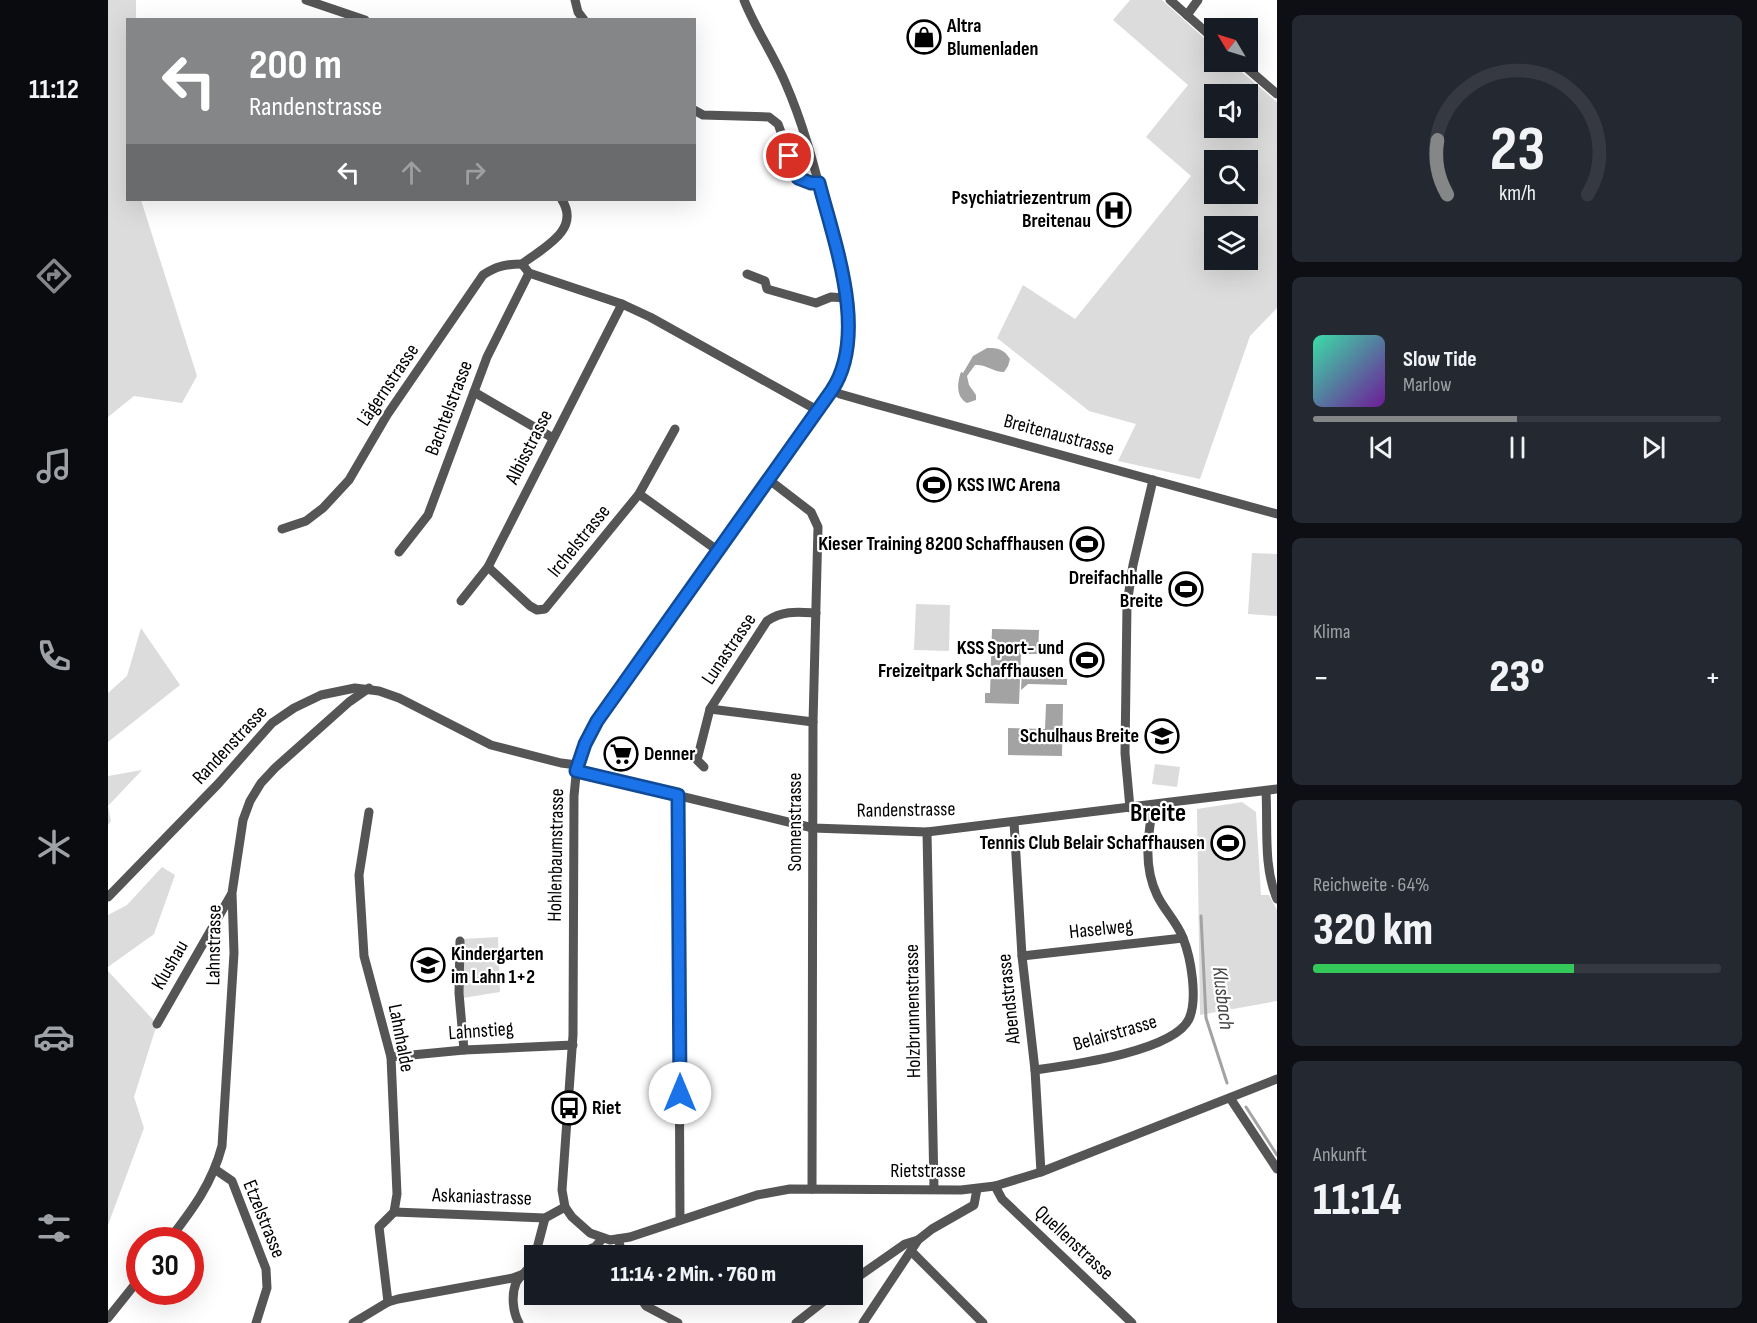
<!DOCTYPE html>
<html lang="de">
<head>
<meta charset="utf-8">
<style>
	body { margin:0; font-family:"Sofia Sans Condensed",sans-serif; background:#242831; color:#f1f3f6; height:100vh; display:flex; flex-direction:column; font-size:22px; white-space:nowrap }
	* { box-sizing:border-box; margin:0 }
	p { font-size:20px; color:#9ea1a6 }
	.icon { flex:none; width:33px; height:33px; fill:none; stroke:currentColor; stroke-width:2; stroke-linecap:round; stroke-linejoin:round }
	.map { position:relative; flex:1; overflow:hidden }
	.sheet { display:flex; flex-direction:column; gap:15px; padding:15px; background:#0d0f14; width:480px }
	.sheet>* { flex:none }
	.banner { position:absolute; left:18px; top:18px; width:570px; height:183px; border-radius:0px; box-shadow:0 6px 24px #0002; background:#858687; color:#fff; overflow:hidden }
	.needle { width:39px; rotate:308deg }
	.fabs { position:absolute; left:1096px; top:18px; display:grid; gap:12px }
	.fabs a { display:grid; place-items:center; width:54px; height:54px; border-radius:0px; background:#171b24; box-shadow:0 6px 24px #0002; font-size:30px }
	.speed { position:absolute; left:18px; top:1227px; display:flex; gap:12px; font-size:30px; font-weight:700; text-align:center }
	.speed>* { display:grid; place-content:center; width:78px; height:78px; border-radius:50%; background:#171b24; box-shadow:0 6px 24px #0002; line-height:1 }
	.speed .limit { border:9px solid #d22; background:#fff; color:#111 }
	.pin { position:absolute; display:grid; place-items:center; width:51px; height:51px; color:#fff; margin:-26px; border:3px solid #fff; border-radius:50%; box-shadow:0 2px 6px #0007 }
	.me { position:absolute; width:66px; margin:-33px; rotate:0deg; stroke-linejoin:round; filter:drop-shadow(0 0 4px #0008) }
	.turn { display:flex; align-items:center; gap:21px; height:126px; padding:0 24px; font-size:27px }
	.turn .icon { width:78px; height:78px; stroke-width:2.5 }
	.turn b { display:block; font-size:42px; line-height:51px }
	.lanes { display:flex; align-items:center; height:57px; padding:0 24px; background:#0003; justify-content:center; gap:30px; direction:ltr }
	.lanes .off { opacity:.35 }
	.big { font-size:45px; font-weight:800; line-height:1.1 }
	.sheet .tile { flex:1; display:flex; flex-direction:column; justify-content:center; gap:9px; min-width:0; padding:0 21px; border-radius:9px; background:#242831 }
	.sheet .dial { align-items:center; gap:0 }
	.dial svg { height:156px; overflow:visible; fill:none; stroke:#363941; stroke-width:7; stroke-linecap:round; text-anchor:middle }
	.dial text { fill:#f1f3f6; stroke:none }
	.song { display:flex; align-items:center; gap:18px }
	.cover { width:72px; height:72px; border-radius:9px; background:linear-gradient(135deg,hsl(160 70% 55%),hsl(280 70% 35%)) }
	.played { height:6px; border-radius:3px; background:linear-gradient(90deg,#858687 50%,#363941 50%) }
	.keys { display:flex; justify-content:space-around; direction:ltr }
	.heat { display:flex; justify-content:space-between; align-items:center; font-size:33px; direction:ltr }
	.charge { height:9px; border-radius:4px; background:linear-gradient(90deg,#34c759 64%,#363941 0) }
	.trip { position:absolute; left:416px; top:1245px; width:339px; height:60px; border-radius:0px; background:#171b24; box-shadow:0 6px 24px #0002; font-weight:800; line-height:60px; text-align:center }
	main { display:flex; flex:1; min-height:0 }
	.tab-bar { display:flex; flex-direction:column; width:108px; justify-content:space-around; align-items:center; background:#090b0e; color:#9ea1a6 }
	.tab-bar .icon { width:42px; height:42px }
	.tab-bar .current { color:#858687 }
	.tab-bar b { font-size:27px; color:#f1f3f6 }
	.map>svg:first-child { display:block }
	.green { fill:#dcdcdc; fill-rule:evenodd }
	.water { fill:#a3a3a3 }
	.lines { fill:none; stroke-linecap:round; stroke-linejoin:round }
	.stream { stroke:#a3a3a3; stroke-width:3 }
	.minor { stroke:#555; stroke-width:9 }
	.route-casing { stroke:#114b97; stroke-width:15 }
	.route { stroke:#1a73e8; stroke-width:10 }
	.labels { text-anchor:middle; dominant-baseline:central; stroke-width:4.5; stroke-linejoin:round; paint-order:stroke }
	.poi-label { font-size:20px; font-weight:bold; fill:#000; stroke:#fff; text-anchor:end }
	.street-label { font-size:20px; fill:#000; stroke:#fff }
	.water-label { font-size:21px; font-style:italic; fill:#444; stroke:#fff }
	.district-label { font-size:26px; font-weight:bold; fill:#000; stroke:#fff }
</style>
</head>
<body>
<main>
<nav class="tab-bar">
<b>11:12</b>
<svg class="icon current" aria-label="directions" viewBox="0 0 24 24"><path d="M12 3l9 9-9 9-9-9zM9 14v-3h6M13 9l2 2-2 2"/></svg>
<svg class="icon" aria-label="music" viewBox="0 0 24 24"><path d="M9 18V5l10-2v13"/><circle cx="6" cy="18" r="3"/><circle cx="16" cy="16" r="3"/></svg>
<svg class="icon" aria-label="phone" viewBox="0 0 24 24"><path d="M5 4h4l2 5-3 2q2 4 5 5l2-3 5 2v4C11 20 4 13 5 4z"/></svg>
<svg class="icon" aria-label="climate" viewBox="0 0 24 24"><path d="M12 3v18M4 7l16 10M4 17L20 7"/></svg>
<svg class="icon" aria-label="car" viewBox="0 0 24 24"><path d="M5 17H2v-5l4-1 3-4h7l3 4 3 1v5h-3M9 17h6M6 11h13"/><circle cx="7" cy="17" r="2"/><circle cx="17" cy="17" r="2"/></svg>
<svg class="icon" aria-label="filters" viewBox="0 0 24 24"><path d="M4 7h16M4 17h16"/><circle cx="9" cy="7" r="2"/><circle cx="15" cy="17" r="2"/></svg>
</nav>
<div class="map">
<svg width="1169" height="1323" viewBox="0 0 1169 1323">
	<rect width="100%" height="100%" fill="#fff"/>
	<g class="green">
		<polygon points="0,0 28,0 28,19 20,20 20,200 33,200 89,376 74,403 26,396 0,417"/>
		<path d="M1022 0H1054L1107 48V62H1122L1169 102V308L1142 336 1092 479 1010 461 1028 424 981 411 889 338 915 285 967 319 1083 176 1038 137 1080 85 1005 20ZM1107 94H1140V128H1107ZM1107 160H1140V194H1107ZM1107 226H1140V260H1107Z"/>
		<polygon points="1144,553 1169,554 1169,616 1140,614"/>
		<polygon points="808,604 842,605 841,651 806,650"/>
		<polygon points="33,628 72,685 0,742 0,693 19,676"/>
		<polygon points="1047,764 1072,767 1069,787 1044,784"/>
		<polygon points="34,770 0,806 3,821 0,825 0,776"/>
		<polygon points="1134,802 1148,812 1153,895 1161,895 1169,910 1169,1001 1092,1015 1089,809"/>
		<polygon points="54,867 67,875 46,934 0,967 0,915 19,905"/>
		<polygon points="390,937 392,992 355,998 354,939"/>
		<polygon points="0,971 49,1024 26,1097 36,1128 0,1225"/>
	</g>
	<g class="water">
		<path d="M879 348C890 348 896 349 902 359L900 366 896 372C885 372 878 364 867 365L859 376 861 385 868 395V400L859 403C848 397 849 383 853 372L855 373 865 356Z"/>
		<polygon points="884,629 931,630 930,654 913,654 911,704 877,703 877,693 882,693"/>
		<polygon points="936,669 942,671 947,679 959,679 959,685 920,684 913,690 914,672 921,678 926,678 932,670"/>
		<polygon points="938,704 955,704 954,756 900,755 900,728 937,729"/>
	</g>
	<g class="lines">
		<g class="stream">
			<polyline points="1093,916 1098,1018 1119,1083"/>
			<polyline points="1138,1107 1169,1155"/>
		</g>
		<g class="minor">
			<polyline points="198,0 257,20"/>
			<polyline points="467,0 470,12 476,20"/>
			<path d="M636 0C647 28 665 54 677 82 695 123 706 165 717 208 729 248 745 306 740 347 738 362 732 377 724 390L489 721 480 737 469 765 466 796 465 1035 454 1190 457 1207 464 1217 482 1233 502 1240 522 1237 649 1195 682 1189 853 1190 887 1186 933 1172 1169 1079"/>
			<polyline points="1062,0 1107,40"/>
			<polyline points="1079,15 1090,0"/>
			<polyline points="1132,62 1169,94"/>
			<polyline points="586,110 595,115 661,117 670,124 690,178 703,183 711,183"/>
			<path d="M454 200C473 230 435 248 414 264L421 273 514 304 542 317 709 410"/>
			<polyline points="639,274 657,281 659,289 708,303 723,297 738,298"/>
			<polyline points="724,390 732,394 767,404 1169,514"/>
			<polyline points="366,392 445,438"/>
			<polyline points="660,479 703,512 710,527 705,722 704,1189"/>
			<polyline points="531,494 609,550"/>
			<path d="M174 529 198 521 215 508 241 480 279 415 375 275C388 266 399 264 414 264"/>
			<polyline points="291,552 320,515 379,357 421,273"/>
			<polyline points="380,567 422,606 429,610 437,609 531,494 567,429"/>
			<polyline points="353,601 380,567 514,304"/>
			<polyline points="602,709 705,722"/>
			<path d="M596 767 589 760 602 709 659 621C675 610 690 612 708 613"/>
			<polyline points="468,771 705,828 819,832 1169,789"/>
			<path d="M1158 791C1160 827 1155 866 1169 899"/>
			<polyline points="570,795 572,1220"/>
			<polyline points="1022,808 1017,753 1019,604 1025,565 1045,480"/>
			<polyline points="261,812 251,875 256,956 283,1057 289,1194 286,1212 271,1227 280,1302"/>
			<polyline points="906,822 914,956 927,1070 933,1172"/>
			<polyline points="819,832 826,1189"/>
			<polyline points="0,897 110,784 164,723 186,708 213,695 247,688 271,691 291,698 383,745 453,763 469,765"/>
			<polyline points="352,941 351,993 356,1050"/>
			<polyline points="914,956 1075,938"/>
			<polyline points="49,1024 123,895"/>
			<polyline points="283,1057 356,1050 465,1045"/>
			<path d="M927 1070C962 1065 1065 1052 1081 1019 1090 999 1083 958 1075 938 1069 922 1056 910 1049 895 1035 866 1040 836 1045 805"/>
			<polyline points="1122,1098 1169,1169"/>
			<polyline points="108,1170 124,1181 158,1269 159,1288 148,1323"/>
			<polyline points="887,1186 894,1199 1024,1323"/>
			<polyline points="286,1212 437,1218 457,1207"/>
			<polyline points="510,1239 515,1256"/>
			<path d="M61 1240C84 1210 104 1184 114 1146L126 953 124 893 135 820 142 801 153 783 167 768 241 702 261 688"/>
			<polyline points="803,1251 875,1323"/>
			<polyline points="427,1256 437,1218"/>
			<polyline points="465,1256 487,1247 495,1238"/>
			<polyline points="744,1281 797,1244 810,1240"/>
			<polyline points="530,1294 538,1306 570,1323"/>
			<polyline points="0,1318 32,1278"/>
			<polyline points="245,1323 280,1302 290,1299 405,1278 426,1270"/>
			<path d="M411 1323C405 1313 403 1295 408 1283 412 1274 423 1270 426 1259"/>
			<polyline points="688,1323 725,1294"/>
			<polyline points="755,1323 810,1240 824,1229 866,1205 869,1189"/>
		</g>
	</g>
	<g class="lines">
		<g class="route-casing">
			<path id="route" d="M572 1093 570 795 468 771 477 744 489 721 724 390C761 334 726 242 711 183H703L690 178 681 156"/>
		</g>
		<use href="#route" class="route"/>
	</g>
	<defs>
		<g id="shop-ring" transform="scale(1.725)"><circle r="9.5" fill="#fff" stroke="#000" stroke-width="1.5"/><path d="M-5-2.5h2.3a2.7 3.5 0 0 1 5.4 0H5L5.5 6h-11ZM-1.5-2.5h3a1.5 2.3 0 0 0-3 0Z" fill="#000"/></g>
		<g id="hospital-ring" transform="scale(1.725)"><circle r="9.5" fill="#fff" stroke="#000" stroke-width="1.5"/><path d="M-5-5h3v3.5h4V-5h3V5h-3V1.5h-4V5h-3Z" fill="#000"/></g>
		<g id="stadium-ring" transform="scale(1.725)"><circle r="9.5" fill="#fff" stroke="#000" stroke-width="1.5"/><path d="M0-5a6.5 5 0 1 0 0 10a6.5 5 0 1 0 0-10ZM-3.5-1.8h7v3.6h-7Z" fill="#000"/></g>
		<g id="school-ring" transform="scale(1.725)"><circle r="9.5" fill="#fff" stroke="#000" stroke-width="1.5"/><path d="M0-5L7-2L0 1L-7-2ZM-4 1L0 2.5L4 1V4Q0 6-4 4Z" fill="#000"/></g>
		<g id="supermarket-ring" transform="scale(1.725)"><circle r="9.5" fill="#fff" stroke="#000" stroke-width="1.5"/><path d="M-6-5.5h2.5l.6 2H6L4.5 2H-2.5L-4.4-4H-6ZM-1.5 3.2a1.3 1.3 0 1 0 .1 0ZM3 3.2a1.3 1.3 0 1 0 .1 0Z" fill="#000"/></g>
		<g id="bus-ring" transform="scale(1.725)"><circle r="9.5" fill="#fff" stroke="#000" stroke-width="1.5"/><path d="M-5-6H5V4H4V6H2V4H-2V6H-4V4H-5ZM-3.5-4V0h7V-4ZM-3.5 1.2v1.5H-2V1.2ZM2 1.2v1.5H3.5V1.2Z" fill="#000"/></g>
	</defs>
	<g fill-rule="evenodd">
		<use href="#shop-ring" x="816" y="37"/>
		<use href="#hospital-ring" x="1006" y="210"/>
		<use href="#stadium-ring" x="826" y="485"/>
		<use href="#stadium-ring" x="979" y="544"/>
		<use href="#stadium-ring" x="1078" y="589"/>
		<use href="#stadium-ring" x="979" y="660"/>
		<use href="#school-ring" x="1054" y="736"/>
		<use href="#supermarket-ring" x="513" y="754"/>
		<use href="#stadium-ring" x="1120" y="843"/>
		<use href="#school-ring" x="320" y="965"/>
		<use href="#bus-ring" x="461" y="1108"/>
	</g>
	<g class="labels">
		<g class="poi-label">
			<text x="839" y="26" text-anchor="start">Altra<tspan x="839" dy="23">Blumenladen</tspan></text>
			<text x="983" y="198">Psychiatriezentrum<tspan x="983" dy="23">Breitenau</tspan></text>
			<text x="849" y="485" text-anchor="start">KSS IWC Arena</text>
			<text x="956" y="544">Kieser Training 8200 Schaffhausen</text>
			<text x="1055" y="578">Dreifachhalle<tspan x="1055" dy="23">Breite</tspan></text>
			<text x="956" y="648">KSS Sport- und<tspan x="956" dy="23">Freizeitpark Schaffhausen</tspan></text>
			<text x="1031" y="736">Schulhaus Breite</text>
			<text x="536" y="754" text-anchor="start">Denner</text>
			<text x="1097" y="843">Tennis Club Belair Schaffhausen</text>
			<text x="343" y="954" text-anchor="start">Kindergarten<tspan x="343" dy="23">im Lahn 1+2</tspan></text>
			<text x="484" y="1108" text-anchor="start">Riet</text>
		</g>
		<g class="street-label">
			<text transform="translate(280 385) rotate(-56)">Lägernstrasse</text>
			<text transform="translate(341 408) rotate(-69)">Bachtelstrasse</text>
			<text transform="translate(951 435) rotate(15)">Breitenaustrasse</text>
			<text transform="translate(421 447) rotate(-63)">Albisstrasse</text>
			<text transform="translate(471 541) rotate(-51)">Irchelstrasse</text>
			<text transform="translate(621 649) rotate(-56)">Lunastrasse</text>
			<text transform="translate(122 745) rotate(-47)">Randenstrasse</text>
			<text transform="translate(798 810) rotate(-1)">Randenstrasse</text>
			<text transform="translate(687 822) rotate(-90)">Sonnenstrasse</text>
			<text transform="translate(448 855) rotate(-89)">Hohlenbaumstrasse</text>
			<text transform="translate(993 929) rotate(-6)">Haselweg</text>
			<text transform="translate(106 945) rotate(-89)">Lahnstrasse</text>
			<text transform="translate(62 965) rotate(-60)">Klushau</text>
			<text transform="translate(901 999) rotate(-96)">Abendstrasse</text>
			<text transform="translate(805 1011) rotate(-91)">Holzbrunnenstrasse</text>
			<text transform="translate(373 1031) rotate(-4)">Lahnstieg</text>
			<text transform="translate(1007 1033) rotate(-16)">Belairstrasse</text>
			<text transform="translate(293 1038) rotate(79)">Lahnhalde</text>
			<text x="820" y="1171">Rietstrasse</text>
			<text transform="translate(374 1197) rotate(2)">Askaniastrasse</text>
			<text transform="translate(156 1219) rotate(68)">Etzelstrasse</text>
			<text transform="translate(966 1243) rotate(43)">Quellenstrasse</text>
		</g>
		<g class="water-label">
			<text transform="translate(1115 998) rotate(83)">Klusbach</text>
		</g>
		<g class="district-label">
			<text x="1050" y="813">Breite</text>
		</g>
	</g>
</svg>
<div class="fabs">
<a><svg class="needle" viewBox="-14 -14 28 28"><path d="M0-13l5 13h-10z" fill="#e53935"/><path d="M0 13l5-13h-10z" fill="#9ea1a6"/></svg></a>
<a><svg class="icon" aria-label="sound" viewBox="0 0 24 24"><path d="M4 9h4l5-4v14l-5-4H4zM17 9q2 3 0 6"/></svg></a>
<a><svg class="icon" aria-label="search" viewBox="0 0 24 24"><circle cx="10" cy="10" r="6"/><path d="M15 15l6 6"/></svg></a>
<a><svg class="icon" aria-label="layers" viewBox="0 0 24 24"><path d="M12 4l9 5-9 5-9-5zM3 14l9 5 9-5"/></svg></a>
</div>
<div class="speed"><div class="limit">30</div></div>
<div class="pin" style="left:681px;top:156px;background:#d93025"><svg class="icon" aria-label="arrive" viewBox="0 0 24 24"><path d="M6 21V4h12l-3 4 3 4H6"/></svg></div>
<svg class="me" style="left:572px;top:1093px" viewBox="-20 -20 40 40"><circle r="19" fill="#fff"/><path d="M0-13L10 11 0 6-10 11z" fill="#1a73e8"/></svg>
<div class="trip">11:14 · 2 Min. · 760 m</div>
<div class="banner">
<div class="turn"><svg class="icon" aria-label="left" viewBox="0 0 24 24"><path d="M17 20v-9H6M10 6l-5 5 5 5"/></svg><div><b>200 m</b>Randenstrasse</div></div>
<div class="lanes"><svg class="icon" aria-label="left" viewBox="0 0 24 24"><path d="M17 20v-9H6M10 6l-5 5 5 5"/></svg><svg class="icon off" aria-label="ahead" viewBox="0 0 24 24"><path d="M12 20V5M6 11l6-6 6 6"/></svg><svg class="icon off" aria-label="right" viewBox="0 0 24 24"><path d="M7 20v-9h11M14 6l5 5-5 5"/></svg></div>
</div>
</div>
<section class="sheet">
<div class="tile dial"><svg viewBox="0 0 100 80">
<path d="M14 69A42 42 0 1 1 86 69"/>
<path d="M14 69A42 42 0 0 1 9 41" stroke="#858687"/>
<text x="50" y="56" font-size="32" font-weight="700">23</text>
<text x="50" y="72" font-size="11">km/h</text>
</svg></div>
<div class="tile">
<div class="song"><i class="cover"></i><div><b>Slow Tide</b><p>Marlow</p></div></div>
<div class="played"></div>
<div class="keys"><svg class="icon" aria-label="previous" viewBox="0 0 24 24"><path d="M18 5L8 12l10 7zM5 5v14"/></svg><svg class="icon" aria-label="pause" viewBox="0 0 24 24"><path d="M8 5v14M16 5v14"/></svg><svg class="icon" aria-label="next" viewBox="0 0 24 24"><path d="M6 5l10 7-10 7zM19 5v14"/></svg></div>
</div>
<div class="tile"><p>Klima</p>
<div class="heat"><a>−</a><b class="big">23°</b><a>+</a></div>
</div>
<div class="tile"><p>Reichweite · 64%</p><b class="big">320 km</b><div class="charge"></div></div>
<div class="tile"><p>Ankunft</p><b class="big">11:14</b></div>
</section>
</main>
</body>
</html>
